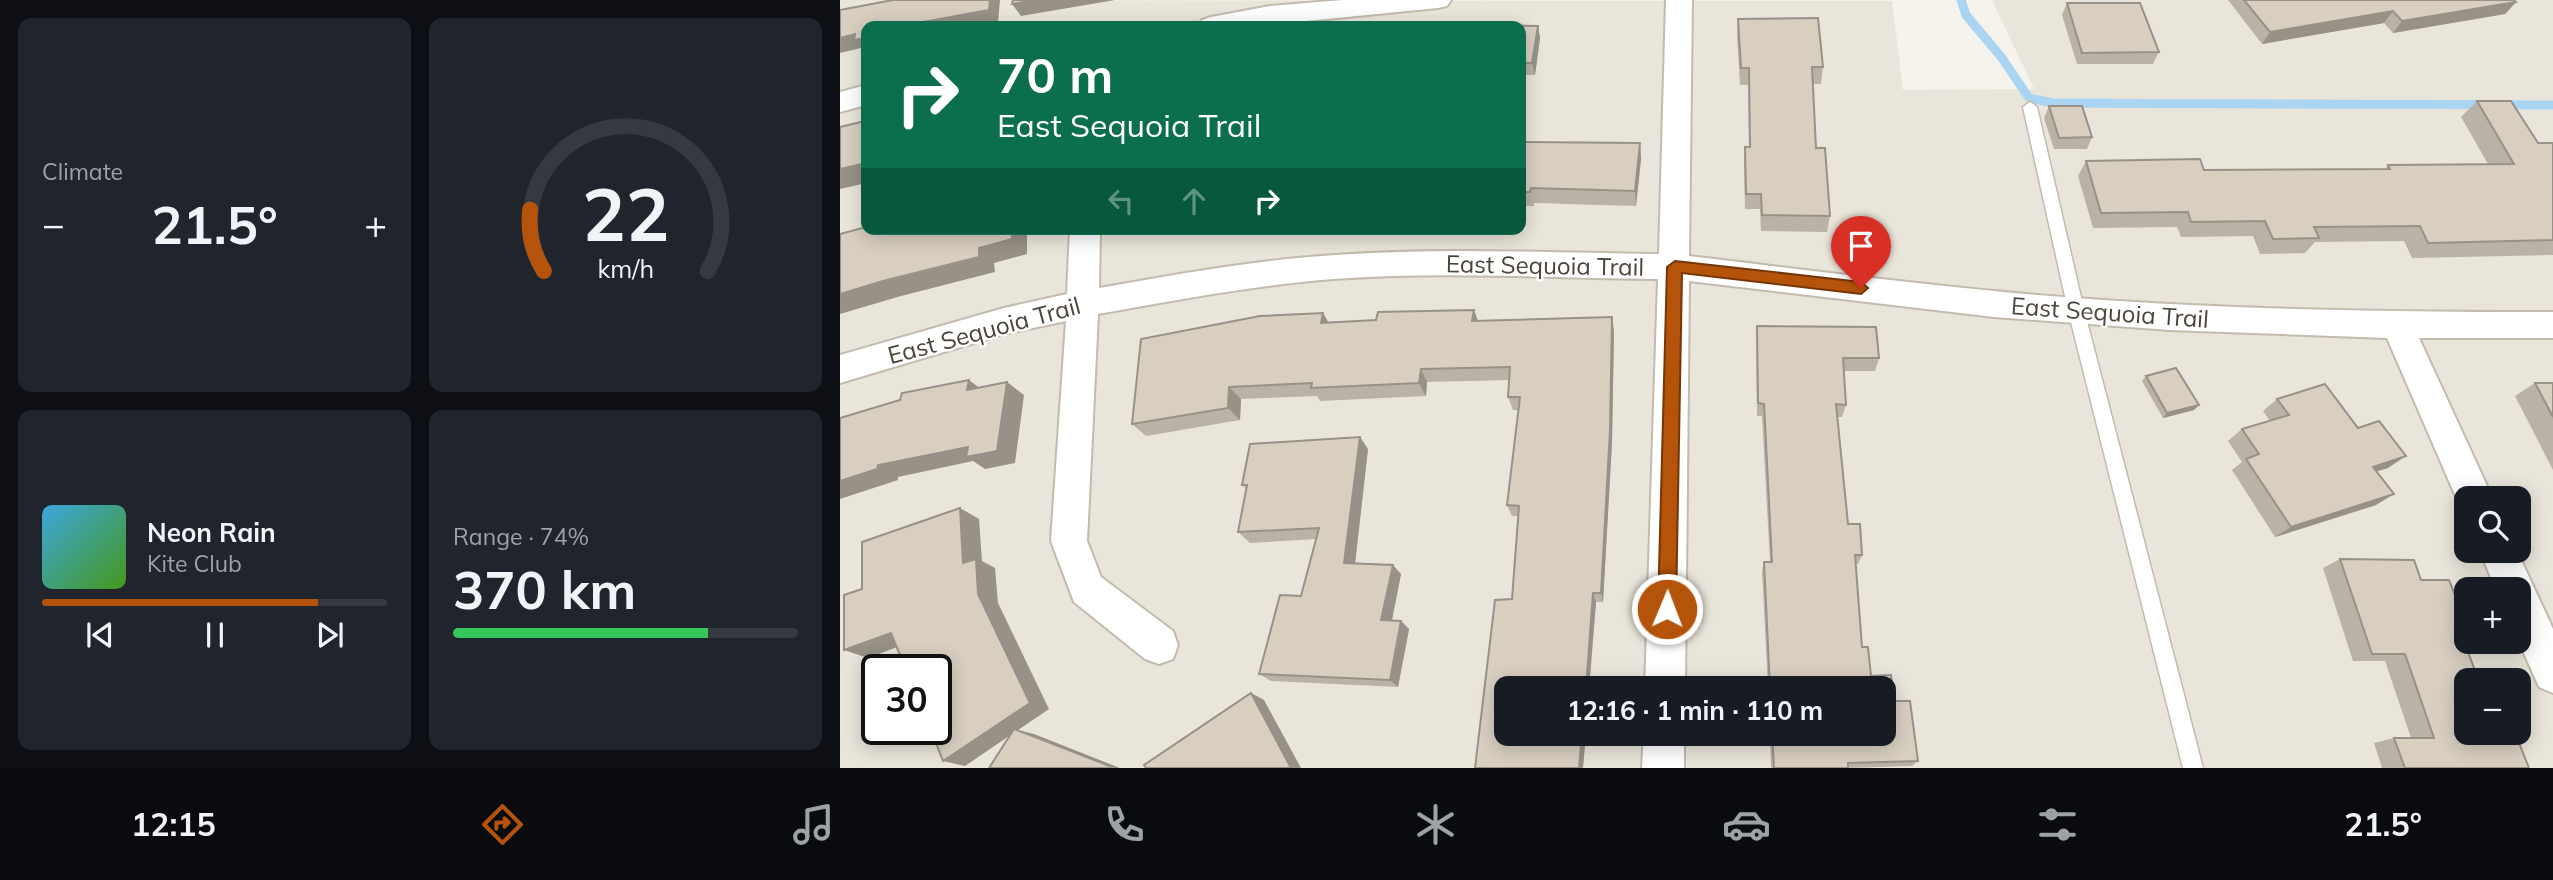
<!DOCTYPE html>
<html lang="en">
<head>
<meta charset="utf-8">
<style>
	body { margin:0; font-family:Mulish,sans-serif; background:#20242c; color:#f1f3f6; height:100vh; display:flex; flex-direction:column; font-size:26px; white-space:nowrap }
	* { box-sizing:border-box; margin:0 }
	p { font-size:23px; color:#9ea1a6 }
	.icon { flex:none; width:38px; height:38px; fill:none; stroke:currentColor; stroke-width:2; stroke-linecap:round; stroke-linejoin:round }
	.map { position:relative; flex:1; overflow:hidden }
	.panel { display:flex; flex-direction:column; gap:18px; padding:18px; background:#0d0f14; width:840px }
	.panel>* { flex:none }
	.banner { position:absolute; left:21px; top:21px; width:665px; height:214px; border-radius:14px; box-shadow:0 4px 18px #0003; background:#0b6e4f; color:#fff; overflow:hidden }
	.buttons { position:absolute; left:1614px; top:486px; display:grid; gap:14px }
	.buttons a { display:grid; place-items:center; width:77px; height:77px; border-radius:14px; background:#171b24; box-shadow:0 4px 18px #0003; font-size:35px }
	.speed { position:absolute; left:21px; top:654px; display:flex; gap:14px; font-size:35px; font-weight:700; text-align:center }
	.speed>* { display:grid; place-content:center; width:91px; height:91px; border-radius:50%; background:#171b24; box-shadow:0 4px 18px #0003; line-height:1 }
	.speed .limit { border:4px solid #111; border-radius:10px; background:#fff; color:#111 }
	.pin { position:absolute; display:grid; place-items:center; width:60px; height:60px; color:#fff; margin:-72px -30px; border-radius:50% 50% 50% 0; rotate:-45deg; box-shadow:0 0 7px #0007 }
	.pin .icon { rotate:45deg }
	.me { position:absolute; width:77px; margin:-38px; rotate:1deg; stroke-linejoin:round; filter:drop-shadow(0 0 5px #0008) }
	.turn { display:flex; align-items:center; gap:24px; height:147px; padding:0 21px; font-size:32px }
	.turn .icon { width:91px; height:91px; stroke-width:2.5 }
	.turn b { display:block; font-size:49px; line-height:60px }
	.lanes { display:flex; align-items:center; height:66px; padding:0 21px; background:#0003; justify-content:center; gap:35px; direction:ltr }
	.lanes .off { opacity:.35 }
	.big { font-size:52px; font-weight:700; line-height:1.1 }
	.panel .card { flex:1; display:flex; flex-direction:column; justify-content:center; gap:10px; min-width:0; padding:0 24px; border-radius:14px; background:#20242c }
	.panel .dial { align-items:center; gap:0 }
	.dial svg { height:182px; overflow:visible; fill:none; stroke:#363941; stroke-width:7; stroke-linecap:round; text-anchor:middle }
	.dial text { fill:#f1f3f6; stroke:none }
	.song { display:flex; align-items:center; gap:21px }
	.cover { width:84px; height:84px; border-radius:10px; background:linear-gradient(135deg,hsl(200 70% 55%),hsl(100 70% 35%)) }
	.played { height:7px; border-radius:4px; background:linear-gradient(90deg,#b45309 80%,#363941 80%) }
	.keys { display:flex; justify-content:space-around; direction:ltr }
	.heat { display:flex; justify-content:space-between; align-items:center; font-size:38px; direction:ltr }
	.charge { height:10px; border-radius:5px; background:linear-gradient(90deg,#34c759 74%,#363941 0) }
	.panel .tiles { flex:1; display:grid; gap:18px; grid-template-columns:repeat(2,1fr) }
	.trip { position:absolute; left:654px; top:676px; width:402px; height:70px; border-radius:14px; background:#171b24; box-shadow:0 4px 18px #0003; font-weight:700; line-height:70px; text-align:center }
	.tab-bar { display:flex; height:112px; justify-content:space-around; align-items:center; background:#090b0e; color:#9ea1a6 }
	.tab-bar .icon { width:49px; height:49px }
	.tab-bar .active { color:#b45309 }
	.tab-bar b { font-size:32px; color:#f1f3f6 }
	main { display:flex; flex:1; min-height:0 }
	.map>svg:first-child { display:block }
	.residential { fill:#eae5da; fill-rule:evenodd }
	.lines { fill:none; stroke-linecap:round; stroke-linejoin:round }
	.stream { stroke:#a9d4f2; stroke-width:9 }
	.lane-casing { stroke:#c2bbae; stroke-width:3 }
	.street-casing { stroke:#c2bbae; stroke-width:4 }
	.lane { fill:#fff; fill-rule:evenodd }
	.street { fill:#fff; fill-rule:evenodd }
	.wall { fill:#bab2a6 }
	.shaded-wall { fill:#979187 }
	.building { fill:#d8cfc1; stroke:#979187; stroke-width:2 }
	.route { fill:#b45309; stroke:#753606; stroke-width:2 }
	.labels { text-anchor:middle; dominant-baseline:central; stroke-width:5; stroke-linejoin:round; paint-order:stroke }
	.street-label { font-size:24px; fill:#4b4439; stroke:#fff }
</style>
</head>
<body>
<main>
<section class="panel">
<div class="tiles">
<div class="card"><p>Climate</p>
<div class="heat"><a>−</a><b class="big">21.5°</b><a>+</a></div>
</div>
<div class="card dial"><svg viewBox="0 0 100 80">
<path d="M14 69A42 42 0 1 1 86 69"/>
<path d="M14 69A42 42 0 0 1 8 42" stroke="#b45309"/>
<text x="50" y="56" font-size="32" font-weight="700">22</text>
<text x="50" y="72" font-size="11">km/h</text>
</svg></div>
<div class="card">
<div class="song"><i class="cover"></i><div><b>Neon Rain</b><p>Kite Club</p></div></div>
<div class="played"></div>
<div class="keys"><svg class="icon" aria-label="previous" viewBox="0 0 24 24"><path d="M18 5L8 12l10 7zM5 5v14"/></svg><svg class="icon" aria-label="pause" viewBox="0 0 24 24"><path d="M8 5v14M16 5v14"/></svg><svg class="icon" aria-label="next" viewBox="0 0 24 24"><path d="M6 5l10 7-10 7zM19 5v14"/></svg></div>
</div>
<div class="card"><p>Range · 74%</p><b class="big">370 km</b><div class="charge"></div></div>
</div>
</section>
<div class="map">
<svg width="1713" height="768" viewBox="0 0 1713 768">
	<rect width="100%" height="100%" fill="#f6f3ec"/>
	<path class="residential" d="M0 0 1052 1 1063 90 1194 89 1152 0H1713V768H0ZM26 26H681V229H26ZM1626 499H1678V551H1626ZM1626 590H1678V642H1626ZM37 670H96V730H37ZM1626 681H1678V733H1626ZM667 688H1045V733H667Z"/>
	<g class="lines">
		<polyline class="stream" points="1121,0 1126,15 1162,58 1189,98 1213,103 1713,105"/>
		<g class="lane-casing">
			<polygon id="lane" points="1190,102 1197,107 1244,310 1363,768 1343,768 1228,310 1183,107"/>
		</g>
		<g class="street-casing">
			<g id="street">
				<polygon points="503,0 611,0 607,6 598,8 416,26 358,26 362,20 371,17 430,6"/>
				<path d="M826 0H852L849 256C951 268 1052 281 1154 291 1339 309 1526 312 1713 312V338H1579L1653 499H1626V512L1622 511 1547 338 1329 330 1154 317 849 281 845 688H805L818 279C710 278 601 271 494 279 415 285 336 300 258 314L247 541 261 577 333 631 338 645 333 659 319 664 305 659 234 602 211 541 226 321 164 334 0 383V355L164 308 227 294 230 229H260L259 288C337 274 415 260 495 255 602 247 711 253 819 254Z"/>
				<polygon points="26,85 26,105 0,112 0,92"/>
				<polygon points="1640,551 1677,551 1713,629 1713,693 1699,687 1678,640 1678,590 1656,590"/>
				<polygon points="804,733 844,733 844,768 802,768"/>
			</g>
		</g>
		<use href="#lane" class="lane"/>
		<use href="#street" class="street"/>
	</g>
	<g class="wall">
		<polygon points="1388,0 1674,0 1676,2 1665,14 1553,33 1544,23 1422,44"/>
		<polygon points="1227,3 1319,52 1313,64 1237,64 1222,15"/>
		<polygon points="898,19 983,67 981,84 973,84 976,148 990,216 987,232 921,231 920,209 905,209 904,163 905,147 909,147 908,85 900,85 897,36"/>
		<polygon points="681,26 698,26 700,38 695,75 681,75"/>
		<polygon points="1637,101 1698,143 1713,143 1713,255 1572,258 1564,241 1475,242 1465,253 1420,254 1413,236 1341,237 1337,227 1253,228 1238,176 1246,161 1364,170 1545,169 1548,165 1648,164 1621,117"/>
		<polygon points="1209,106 1252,137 1247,149 1214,149 1204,118"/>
		<polygon points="681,142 800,143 801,159 796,206 694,203 694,206 681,206"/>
		<polygon points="290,229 326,229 293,234"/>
		<polygon points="634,310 638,321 774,331 772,442 763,602 756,602 743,768 635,768 672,599 678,516 672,516 667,505 679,410 673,410 668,397 669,380 587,382 586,396 480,401 477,396 401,399 400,420 306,436 292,424 483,313 488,322 536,320"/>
		<polygon points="917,326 1036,327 1039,358 1035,371 1004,371 1006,405 1002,417 997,417 1008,524 1020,524 1022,555 1018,564 1015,564 1022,647 1028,647 1031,676 1051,675 1054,701 1070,701 1078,761 1072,766 1008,768 931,768 930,733 1045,733 1045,688 928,688 922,571 924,562 930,562 922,416 917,416 916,340"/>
		<polygon points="1306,376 1359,405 1354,410 1323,418 1302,381"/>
		<polygon points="1695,383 1713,383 1713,470 1675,396"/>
		<polygon points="1437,399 1548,468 1537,471 1536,505 1435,537 1392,470 1402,462 1388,441 1402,429 1430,421 1423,411"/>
		<polygon points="528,449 515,563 561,574 552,621 561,621 569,629 558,687 431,681 419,674 461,596 476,539 410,543 398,532 407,489 402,485"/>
		<polygon points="1500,559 1581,580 1626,622 1626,627 1619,630 1661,738 1689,768 1542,768 1534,743 1554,738 1571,738 1545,661 1513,661 1483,568"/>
	</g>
	<g class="shaded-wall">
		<polygon points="150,0 160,0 158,22 135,26 61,26"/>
		<polygon points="195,0 275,0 181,16 172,4"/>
		<polygon points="1676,2 1665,14 1553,33 1562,21"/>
		<polygon points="1553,11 1544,23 1422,44 1430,32"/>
		<polygon points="698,26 700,38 695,75 692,63"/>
		<polygon points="15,34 26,38 26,52 21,48 0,53 0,38"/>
		<polygon points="800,143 801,159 796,206 795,191"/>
		<polygon points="26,163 26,183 0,189 0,169"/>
		<polygon points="172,229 187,229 187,254 154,263 155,272 61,296 0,314 0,294 139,248"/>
		<polygon points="634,310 639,324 632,321"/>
		<polygon points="483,313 491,327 481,323"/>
		<polygon points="772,317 774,331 772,442 763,602 761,593"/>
		<polygon points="581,369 587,382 586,396 579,383"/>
		<polygon points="129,380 146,393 127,390"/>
		<polygon points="167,382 184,395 175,463 145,469 133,461 58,477 58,480 0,499 0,481 38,465"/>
		<polygon points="389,387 401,399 400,420 388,408"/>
		<polygon points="1359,405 1354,410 1323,418 1327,413"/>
		<polygon points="520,437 528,449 514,573 504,563"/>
		<polygon points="1566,456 1548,468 1516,478 1533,467"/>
		<polygon points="1554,494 1536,505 1435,537 1451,527"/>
		<polygon points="120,508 139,519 142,561 155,568 158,603 209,709 178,730 194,734 280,768 272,768 178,730 125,766 103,761 123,563"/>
		<polygon points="553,565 561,574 550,629 541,620"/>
		<polygon points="753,593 756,602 749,688 746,688"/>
		<polygon points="561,621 569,629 558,687 550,680"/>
		<polygon points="51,633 73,641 28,658 4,650"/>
		<polygon points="411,693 424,700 461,768 451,768"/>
		<polygon points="742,733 746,733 743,768 739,768"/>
	</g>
	<g class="building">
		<polygon points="53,0 150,0 149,10 61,26 26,26 26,38 14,40 15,34 0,38 0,10"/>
		<polygon points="173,0 195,0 172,4"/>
		<polygon points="1404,0 1674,0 1676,2 1562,21 1553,11 1430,32"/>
		<polygon points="1227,3 1300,3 1319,52 1242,53"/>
		<polygon points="978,18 983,67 972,67 976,148 985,148 990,216 922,215 921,194 906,194 905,147 910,147 909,68 901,68 898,19"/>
		<polygon points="644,25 698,26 692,63 681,63 681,26 644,26"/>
		<polygon points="1637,101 1671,101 1698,143 1713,143 1713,240 1588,243 1580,226 1474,227 1479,238 1433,239 1425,221 1351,222 1348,212 1261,213 1246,161 1360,159 1364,170 1550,169 1548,165 1674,164"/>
		<polygon points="1209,106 1242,106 1252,137 1219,138"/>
		<polygon points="26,111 26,163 0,169 0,127 25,121"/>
		<polygon points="681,142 800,143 795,191 691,188 690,192 681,192"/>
		<polygon points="26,227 26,229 172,229 172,239 139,248 139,257 43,281 0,294 0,234"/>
		<polygon points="634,310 632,321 772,317 770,430 761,593 753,593 746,688 667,688 667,733 742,733 739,768 635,768 655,600 672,599 679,506 667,505 680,397 668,397 670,367 581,369 579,383 471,388 472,383 389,387 388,408 292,424 301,339 420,316 483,313 481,323 536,320 538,312"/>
		<polygon points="917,326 1036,327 1039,358 1003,358 1006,405 996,404 1008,524 1020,524 1022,555 1015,555 1022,647 1028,647 1031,676 1051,675 1054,701 1070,701 1078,761 1008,763 1008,768 934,768 932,733 1045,733 1045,688 930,688 924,562 932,562 924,404 918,403"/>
		<polygon points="1336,368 1359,405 1327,413 1306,376"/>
		<polygon points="129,380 127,390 167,382 157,451 126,457 128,447 38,465 37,469 0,481 0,418 60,400 62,393"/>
		<polygon points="1695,383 1713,383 1713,417"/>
		<polygon points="1485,384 1518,428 1539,421 1566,456 1533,467 1554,494 1451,527 1406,459 1419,454 1402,429 1449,415 1437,399"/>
		<polygon points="520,437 504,563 553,565 541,620 561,621 550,680 419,674 440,595 461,596 479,528 398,532 407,485 402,485 410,444"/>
		<polygon points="120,508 123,563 136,559 138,594 190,703 103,761 91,730 96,730 96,670 66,670 51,633 4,650 4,595 22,589 22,542"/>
		<polygon points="1500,559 1574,560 1581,580 1609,580 1626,622 1626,626 1618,626 1639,681 1626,681 1626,733 1659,733 1661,738 1677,738 1689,768 1565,768 1554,738 1594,738 1565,654 1532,654"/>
		<polygon points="411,693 451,768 306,768 304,765"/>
		<polygon points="174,729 272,767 272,768 149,768"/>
	</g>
	<polygon class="route" points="835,261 1021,282 1028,288 1021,294 842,273 836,609 833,615 827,618 820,615 818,609 827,267"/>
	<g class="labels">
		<g class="street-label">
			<text transform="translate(705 265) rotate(1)">East Sequoia Trail</text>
			<text transform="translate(1270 312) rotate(4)">East Sequoia Trail</text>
			<text transform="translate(144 330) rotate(-15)">East Sequoia Trail</text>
		</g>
	</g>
</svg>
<div class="buttons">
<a><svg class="icon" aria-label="search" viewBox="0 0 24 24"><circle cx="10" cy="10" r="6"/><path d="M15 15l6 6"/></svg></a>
<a>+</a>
<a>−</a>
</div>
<div class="speed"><div class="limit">30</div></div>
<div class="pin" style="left:1021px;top:288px;background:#d93025"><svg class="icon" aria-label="arrive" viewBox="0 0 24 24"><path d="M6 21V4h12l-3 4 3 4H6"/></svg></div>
<svg class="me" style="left:827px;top:609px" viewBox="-20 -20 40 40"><circle r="17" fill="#b45309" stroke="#fff" stroke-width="3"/><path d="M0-11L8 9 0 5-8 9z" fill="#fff"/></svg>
<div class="trip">12:16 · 1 min · 110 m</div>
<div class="banner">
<div class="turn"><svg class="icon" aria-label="right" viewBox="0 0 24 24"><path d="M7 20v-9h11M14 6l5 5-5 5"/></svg><div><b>70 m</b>East Sequoia Trail</div></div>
<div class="lanes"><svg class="icon off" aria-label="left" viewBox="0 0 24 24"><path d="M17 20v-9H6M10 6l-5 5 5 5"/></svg><svg class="icon off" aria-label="ahead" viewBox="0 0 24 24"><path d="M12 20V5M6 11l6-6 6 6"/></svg><svg class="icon" aria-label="right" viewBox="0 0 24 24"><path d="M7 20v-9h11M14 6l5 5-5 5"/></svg></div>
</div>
</div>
</main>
<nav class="tab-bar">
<b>12:15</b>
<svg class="icon active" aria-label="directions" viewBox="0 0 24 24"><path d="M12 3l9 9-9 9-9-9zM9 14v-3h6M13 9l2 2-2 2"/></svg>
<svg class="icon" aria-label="music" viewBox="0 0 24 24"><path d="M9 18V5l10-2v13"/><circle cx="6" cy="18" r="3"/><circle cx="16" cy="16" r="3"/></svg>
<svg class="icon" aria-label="phone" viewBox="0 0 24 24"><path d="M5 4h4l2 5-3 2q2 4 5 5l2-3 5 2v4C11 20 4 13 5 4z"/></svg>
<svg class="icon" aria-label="climate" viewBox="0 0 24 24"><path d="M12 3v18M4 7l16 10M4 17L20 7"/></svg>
<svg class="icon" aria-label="car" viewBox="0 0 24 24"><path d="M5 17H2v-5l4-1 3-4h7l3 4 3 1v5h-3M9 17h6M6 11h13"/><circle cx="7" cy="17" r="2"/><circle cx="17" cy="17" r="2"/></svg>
<svg class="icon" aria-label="filters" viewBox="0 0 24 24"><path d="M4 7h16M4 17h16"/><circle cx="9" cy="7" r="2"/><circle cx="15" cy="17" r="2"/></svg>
<b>21.5°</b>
</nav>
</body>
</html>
